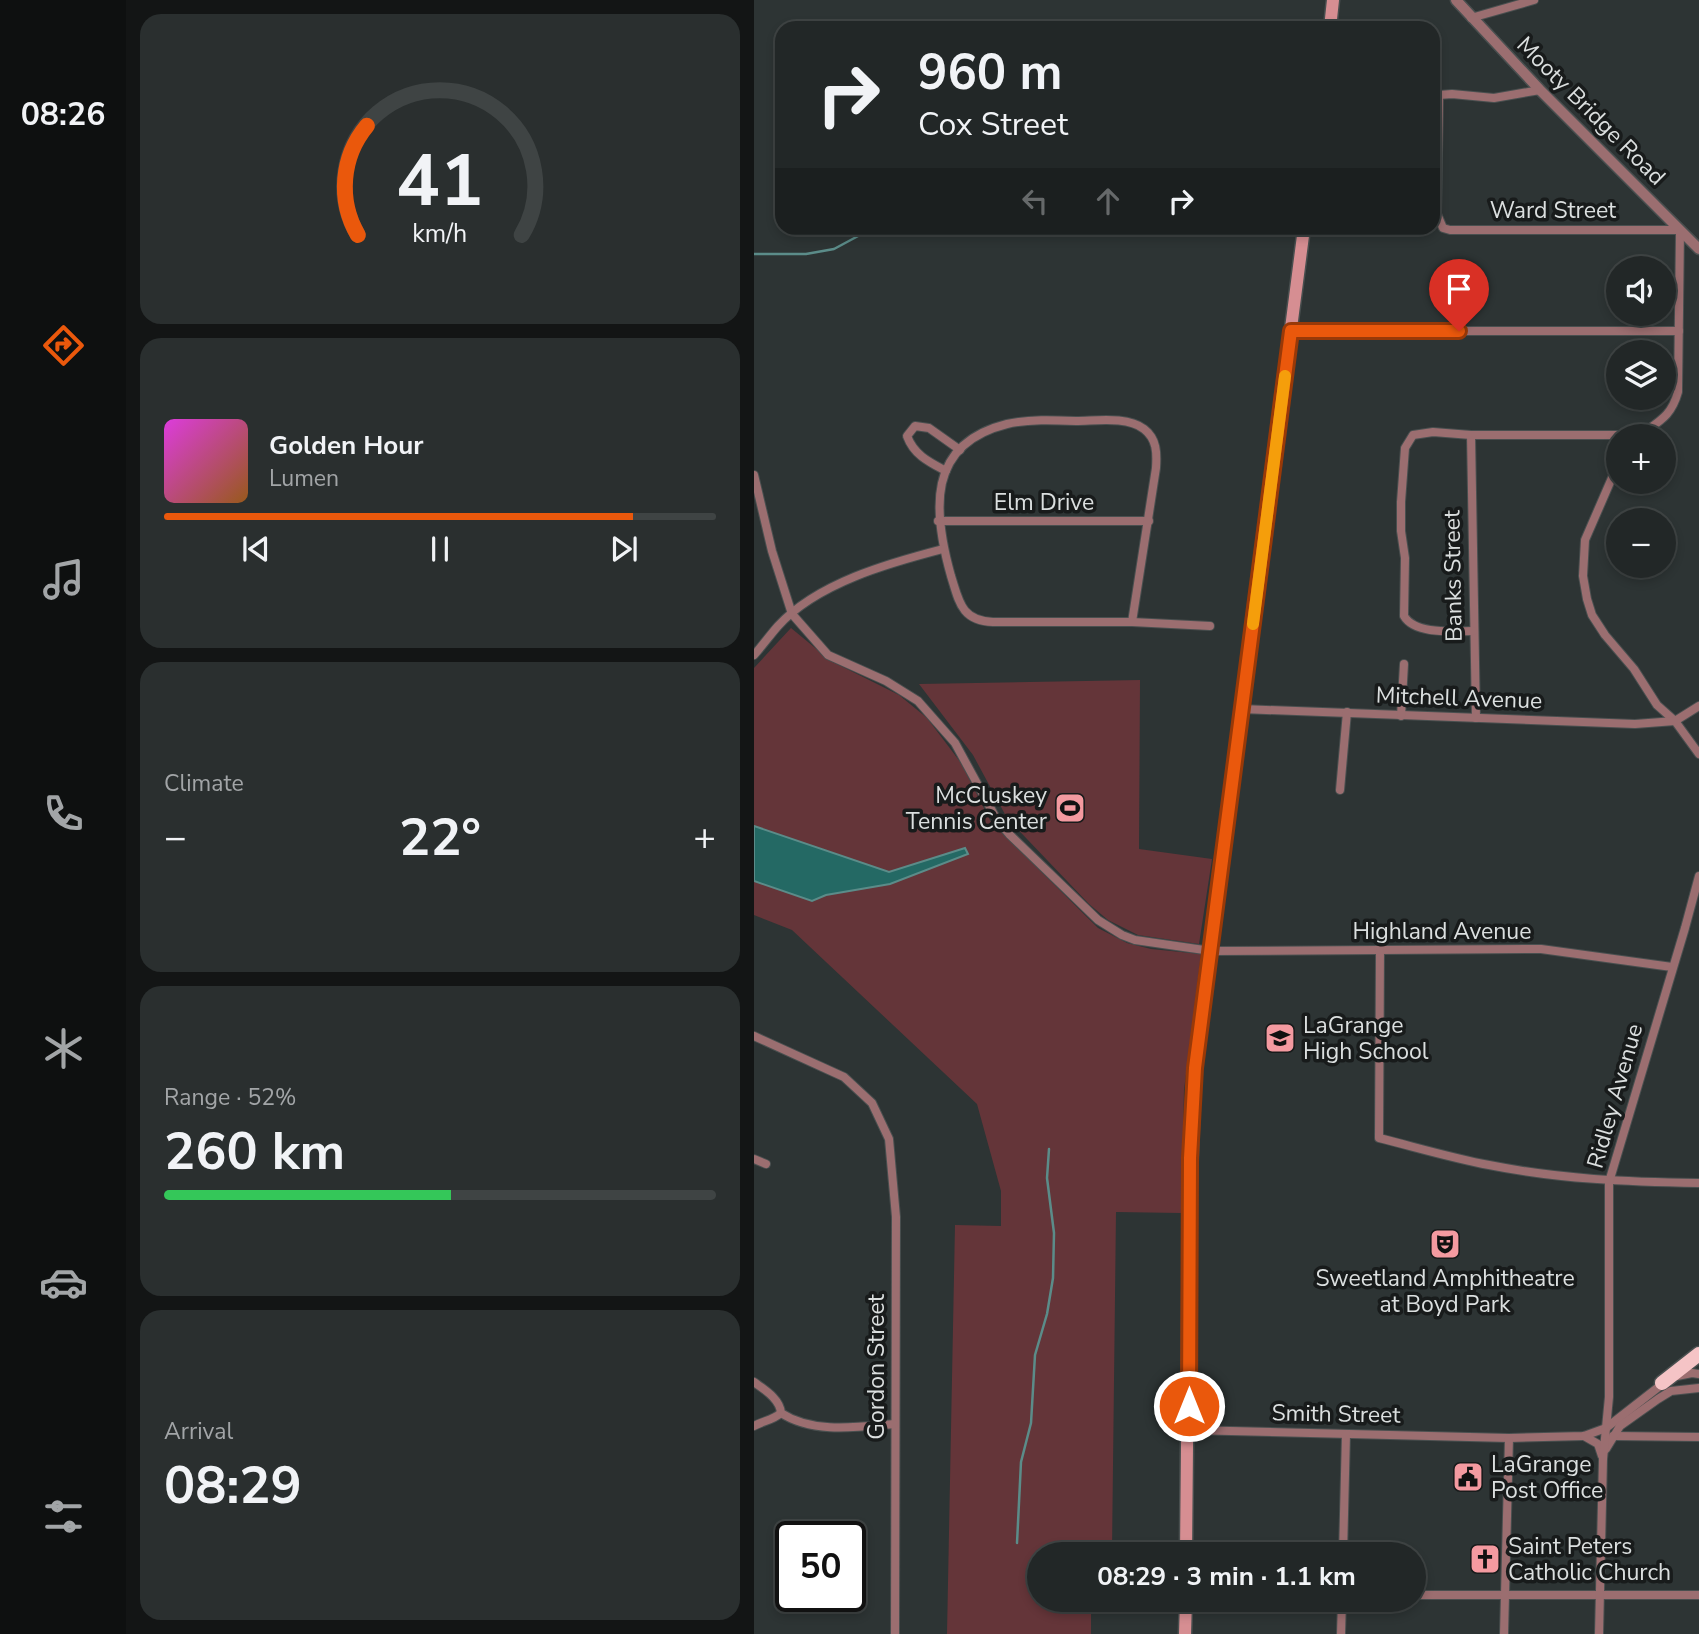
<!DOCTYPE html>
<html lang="en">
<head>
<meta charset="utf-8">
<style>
	body { margin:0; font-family:"Nunito Sans",sans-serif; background:#2a2f2f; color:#f1f3f6; height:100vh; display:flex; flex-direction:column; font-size:26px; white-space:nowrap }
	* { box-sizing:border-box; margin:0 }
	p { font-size:23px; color:#a2a5a7 }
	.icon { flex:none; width:38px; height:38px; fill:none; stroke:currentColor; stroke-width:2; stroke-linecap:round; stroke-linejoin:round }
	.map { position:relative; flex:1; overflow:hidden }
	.side { display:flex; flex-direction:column; gap:14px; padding:14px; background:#131515; width:628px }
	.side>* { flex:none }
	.top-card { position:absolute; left:21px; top:21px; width:665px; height:214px; border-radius:21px; box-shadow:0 4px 10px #0003,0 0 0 2px #3f4444; background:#222727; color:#f1f3f6; overflow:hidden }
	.controls { position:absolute; left:852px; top:256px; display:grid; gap:14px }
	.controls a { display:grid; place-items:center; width:70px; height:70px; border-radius:50%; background:#222727; box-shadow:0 4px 10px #0003,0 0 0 2px #3f4444; font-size:35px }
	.speed { position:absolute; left:21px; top:1521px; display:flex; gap:14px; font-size:35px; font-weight:700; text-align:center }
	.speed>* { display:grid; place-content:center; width:91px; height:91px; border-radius:50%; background:#222727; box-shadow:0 4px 10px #0003,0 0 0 2px #3f4444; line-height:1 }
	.speed .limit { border:4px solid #111; border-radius:10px; background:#fff; color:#111 }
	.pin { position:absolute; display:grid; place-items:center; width:60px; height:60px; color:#fff; margin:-72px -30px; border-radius:50% 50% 50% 0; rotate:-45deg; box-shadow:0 0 7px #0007 }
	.pin .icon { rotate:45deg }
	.me { position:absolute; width:77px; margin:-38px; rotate:0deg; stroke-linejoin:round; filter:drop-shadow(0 0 5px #0008) }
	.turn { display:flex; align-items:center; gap:24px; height:147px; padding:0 28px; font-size:32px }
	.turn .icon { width:91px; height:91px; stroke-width:2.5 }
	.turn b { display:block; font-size:49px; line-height:60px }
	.lanes { display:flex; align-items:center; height:66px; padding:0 28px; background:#0003; justify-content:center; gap:35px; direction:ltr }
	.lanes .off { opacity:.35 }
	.big { font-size:52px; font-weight:700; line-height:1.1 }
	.side .card { flex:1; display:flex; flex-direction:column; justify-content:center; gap:10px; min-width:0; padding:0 24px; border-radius:21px; background:#2a2f2f }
	.side .dial { align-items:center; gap:0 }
	.dial svg { height:182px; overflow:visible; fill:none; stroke:#3f4444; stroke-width:7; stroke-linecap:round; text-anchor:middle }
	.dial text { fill:#f1f3f6; stroke:none }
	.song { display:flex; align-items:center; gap:21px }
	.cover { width:84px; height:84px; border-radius:10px; background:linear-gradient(135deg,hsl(300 70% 55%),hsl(30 70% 35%)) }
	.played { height:7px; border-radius:4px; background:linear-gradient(90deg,#ea580c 85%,#3f4444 85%) }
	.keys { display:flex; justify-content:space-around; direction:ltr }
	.heat { display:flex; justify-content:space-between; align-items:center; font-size:38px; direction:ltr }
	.charge { height:10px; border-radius:5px; background:linear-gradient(90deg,#34c759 52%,#3f4444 0) }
	.trip { position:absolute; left:273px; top:1542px; width:399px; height:70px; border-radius:35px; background:#222727; box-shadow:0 4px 10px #0003,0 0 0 2px #3f4444; font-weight:700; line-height:70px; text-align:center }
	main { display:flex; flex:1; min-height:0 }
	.tabs { display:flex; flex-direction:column; width:126px; justify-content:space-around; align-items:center; background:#0e1010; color:#a2a5a7 }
	.tabs .icon { width:49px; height:49px }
	.tabs .selected { color:#ea580c }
	.tabs b { font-size:32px; color:#f1f3f6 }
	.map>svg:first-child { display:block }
	.green { fill:#643539 }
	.water { fill:#246964; stroke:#5b8c89; stroke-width:2 }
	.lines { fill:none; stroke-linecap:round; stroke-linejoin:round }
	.stream { stroke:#5b8c89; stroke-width:2.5 }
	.minor-casing { stroke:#494f4f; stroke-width:10 }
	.tertiary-casing { stroke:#494f4f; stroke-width:13 }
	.secondary-casing { stroke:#494f4f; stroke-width:15 }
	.trunk-casing { stroke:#494f4f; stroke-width:17 }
	.minor { stroke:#9b6e70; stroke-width:8 }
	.tertiary { stroke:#9b6e70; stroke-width:10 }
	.secondary { stroke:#d68e92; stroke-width:12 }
	.trunk { stroke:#f5c4c6; stroke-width:14 }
	.route-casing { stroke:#983908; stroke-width:18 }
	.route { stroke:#ea580c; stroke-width:12 }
	.slow { stroke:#f59e0b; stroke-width:12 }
	.labels { text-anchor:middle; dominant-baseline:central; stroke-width:7; stroke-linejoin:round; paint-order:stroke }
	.street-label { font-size:23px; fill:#dbdfdf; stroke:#181b1b }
	.poi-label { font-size:23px; fill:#dbdfdf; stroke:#181b1b; text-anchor:start }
</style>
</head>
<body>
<main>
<nav class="tabs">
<b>08:26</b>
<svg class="icon selected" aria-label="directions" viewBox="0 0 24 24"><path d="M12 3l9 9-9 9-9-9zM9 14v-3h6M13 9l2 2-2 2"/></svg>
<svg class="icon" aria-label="music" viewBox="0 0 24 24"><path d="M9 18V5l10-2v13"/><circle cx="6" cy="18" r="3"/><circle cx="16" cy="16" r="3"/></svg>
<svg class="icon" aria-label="phone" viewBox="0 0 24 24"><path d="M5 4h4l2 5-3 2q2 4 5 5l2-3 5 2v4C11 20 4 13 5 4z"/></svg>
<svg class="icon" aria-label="climate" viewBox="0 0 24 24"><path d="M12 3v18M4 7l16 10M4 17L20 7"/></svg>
<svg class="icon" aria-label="car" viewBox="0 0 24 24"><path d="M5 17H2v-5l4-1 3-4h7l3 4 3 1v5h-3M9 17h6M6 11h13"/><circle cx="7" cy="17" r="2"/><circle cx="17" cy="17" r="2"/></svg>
<svg class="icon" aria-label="filters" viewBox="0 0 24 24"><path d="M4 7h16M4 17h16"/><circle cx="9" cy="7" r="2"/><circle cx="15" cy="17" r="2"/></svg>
</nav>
<section class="side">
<div class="card dial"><svg viewBox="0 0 100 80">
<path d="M14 69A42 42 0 1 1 86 69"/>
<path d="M14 69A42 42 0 0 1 18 21" stroke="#ea580c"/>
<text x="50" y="56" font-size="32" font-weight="700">41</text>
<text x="50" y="72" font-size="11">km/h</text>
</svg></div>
<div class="card">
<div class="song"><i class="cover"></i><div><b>Golden Hour</b><p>Lumen</p></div></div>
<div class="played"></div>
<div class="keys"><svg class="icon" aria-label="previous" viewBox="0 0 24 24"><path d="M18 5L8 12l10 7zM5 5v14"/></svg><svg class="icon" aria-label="pause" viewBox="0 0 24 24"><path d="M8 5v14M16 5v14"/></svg><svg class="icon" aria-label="next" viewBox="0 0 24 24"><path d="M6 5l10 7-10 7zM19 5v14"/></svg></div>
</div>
<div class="card"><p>Climate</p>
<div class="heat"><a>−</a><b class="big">22°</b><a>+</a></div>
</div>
<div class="card"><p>Range · 52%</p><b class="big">260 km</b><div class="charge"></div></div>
<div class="card"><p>Arrival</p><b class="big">08:29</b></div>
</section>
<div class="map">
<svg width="945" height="1634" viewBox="0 0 945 1634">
	<rect width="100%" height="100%" fill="#2d3434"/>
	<g class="green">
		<polygon points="37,628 77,661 145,695 173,718 207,763 237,822 344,928 373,943 397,949 447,954 430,1090 427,1213 362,1212 358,1551 337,1551 336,1554 285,1554 285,1600 356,1600 337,1601 337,1634 193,1634 201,1225 247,1226 247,1191 223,1104 38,930 0,915 0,668"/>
		<polygon points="386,680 385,849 458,859 445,944 384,935 354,920 335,904 253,818 219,755 165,684"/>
	</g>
	<polygon class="water" points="0,826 135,872 211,848 214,854 136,884 72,895 58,901 0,881"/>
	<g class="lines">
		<g class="stream">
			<polyline points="0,254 52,254 80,249 119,228"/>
			<polyline points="263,1543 267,1462 277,1423 281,1355 293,1314 299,1278 300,1233 293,1178 295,1149"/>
		</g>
		<g class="minor-casing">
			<g id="minor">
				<polyline points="717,18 780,0"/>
				<path d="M786 90 740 98 698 94 685 95 683 214 689 228 696 230H926L924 392C917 417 905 421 885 436"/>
				<polyline points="537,331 925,331"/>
				<polyline points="717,435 722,718"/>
				<polyline points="864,464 831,540 829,576 833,599 838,615 851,635 880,669 903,705 921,721 945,754"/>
				<path d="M192 471C175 462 160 455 153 436L161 426 175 428 206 450"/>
				<polyline points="0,475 18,551 38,614 74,655 132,681 164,701 201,743 243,820 255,834 344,920 368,935 381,940 457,951 787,949 918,967"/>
				<polyline points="184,521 395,521"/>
				<path d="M378 622 402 468C403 453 403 439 390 429 373 416 342 421 322 421 299 420 275 419 253 424 172 444 179 512 197 576 205 601 207 621 239 622H378L456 626"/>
				<path d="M719 631C700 631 661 635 650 616L651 558 647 531V502L651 448 659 435 679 432 717 435H886"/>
				<path d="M0 655C9 645 16 635 24 626 63 583 135 563 189 549"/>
				<polyline points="488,709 881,724 921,721 945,706"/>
				<polyline points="647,716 650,664"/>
				<polyline points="586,790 593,712"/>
				<path d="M626 950 625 1138C661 1147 698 1158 735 1165 805 1179 874 1182 945 1183"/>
				<polyline points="0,1036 90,1077 118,1103 135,1139 142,1217 141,1634"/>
				<polyline points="0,1159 12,1164"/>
				<polyline points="923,1376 938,1373 945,1374"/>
				<path d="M0 1382C11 1390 26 1399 27 1413 59 1434 104 1427 140 1424"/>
				<path d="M0 1426C9 1421 19 1420 27 1413"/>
				<polyline points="435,1430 755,1438 830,1436 852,1428 911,1382"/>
				<polyline points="830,1436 844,1444 848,1456"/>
				<polyline points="859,1436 945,1437"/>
				<polyline points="852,1449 866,1426 904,1399 917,1391 945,1388"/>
				<polyline points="589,1554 592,1434"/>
				<polyline points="660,1595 945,1595"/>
				<polyline points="587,1634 588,1600"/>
				<polyline points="750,1634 755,1438"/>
				<polyline points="845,1634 849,1459 855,1397 855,1182 931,928 945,876"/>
			</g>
		</g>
		<g class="tertiary-casing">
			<polyline id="tertiary" points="702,0 786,90 945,249"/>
		</g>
		<g class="secondary-casing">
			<g id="secondary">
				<polyline points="576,28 579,0"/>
				<polyline points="432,1554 435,1232 441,1068 550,228"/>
				<polyline points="431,1634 432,1600"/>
			</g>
		</g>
		<g class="trunk-casing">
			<polyline id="trunk" points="908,1383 945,1354"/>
		</g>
		<use href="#minor" class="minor"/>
		<use href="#tertiary" class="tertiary"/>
		<use href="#secondary" class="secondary"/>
		<use href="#trunk" class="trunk"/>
	</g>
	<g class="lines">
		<g class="route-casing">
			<polyline id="route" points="435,1406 436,1158 441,1068 537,331 705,331"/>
		</g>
		<use href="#route" class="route"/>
		<polyline class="slow" points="499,624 531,376"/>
	</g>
	<defs>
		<g id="stadium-square" transform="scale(1.575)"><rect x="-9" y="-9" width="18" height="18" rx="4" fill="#f49aa0" stroke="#181b1b"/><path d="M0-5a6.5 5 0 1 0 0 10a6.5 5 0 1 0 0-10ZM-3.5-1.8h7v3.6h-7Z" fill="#111"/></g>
		<g id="school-square" transform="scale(1.575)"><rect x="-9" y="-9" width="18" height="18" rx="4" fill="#f49aa0" stroke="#181b1b"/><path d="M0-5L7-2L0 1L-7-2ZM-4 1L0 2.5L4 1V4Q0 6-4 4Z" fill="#111"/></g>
		<g id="theatre-square" transform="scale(1.575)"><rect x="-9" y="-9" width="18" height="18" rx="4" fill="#f49aa0" stroke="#181b1b"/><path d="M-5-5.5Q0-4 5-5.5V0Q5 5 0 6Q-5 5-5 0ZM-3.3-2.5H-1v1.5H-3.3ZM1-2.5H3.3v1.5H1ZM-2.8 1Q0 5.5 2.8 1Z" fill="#111"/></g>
		<g id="civic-square" transform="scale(1.575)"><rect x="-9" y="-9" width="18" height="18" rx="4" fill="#f49aa0" stroke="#181b1b"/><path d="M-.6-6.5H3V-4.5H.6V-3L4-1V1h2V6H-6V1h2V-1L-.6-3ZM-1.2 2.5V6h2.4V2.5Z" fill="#111"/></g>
		<g id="church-square" transform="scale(1.575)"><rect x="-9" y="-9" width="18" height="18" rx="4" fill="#f49aa0" stroke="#181b1b"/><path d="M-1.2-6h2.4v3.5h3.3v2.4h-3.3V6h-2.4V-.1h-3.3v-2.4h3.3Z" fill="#111"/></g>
	</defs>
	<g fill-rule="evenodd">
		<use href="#stadium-square" x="316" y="808"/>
		<use href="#school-square" x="526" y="1038"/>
		<use href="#theatre-square" x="691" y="1244"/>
		<use href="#civic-square" x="714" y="1477"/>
		<use href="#church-square" x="731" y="1559"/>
	</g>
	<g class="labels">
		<g class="street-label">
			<text transform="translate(837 111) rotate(45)">Mooty Bridge Road</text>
			<text x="799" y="210">Ward Street</text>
			<text x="290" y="502">Elm Drive</text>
			<text transform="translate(699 576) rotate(-91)">Banks Street</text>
			<text transform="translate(705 698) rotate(2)">Mitchell Avenue</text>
			<text x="688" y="931">Highland Avenue</text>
			<text transform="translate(861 1096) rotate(-74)">Ridley Avenue</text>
			<text transform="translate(122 1367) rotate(-90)">Gordon Street</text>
			<text transform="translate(582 1414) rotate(1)">Smith Street</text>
		</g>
		<g class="poi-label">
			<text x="293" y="795" text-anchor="end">McCluskey<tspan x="293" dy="26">Tennis Center</tspan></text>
			<text x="549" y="1025">LaGrange<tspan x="549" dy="26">High School</tspan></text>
			<text x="691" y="1278" text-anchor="middle">Sweetland Amphitheatre<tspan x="691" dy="26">at Boyd Park</tspan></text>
			<text x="737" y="1464">LaGrange<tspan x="737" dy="26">Post Office</tspan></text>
			<text x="754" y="1546">Saint Peters<tspan x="754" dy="26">Catholic Church</tspan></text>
		</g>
	</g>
</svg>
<div class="controls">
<a><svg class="icon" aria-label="sound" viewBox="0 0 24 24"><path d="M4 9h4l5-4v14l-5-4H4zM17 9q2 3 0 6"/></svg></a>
<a><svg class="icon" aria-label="layers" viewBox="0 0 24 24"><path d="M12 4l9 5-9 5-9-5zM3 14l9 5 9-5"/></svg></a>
<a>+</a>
<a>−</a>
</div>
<div class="speed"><div class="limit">50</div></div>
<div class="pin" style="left:705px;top:331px;background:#d93025"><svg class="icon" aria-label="arrive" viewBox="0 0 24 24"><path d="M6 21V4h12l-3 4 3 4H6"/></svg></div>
<svg class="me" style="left:435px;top:1406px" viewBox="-20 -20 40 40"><circle r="17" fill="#ea580c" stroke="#fff" stroke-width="3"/><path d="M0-11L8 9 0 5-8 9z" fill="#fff"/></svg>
<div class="trip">08:29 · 3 min · 1.1 km</div>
<div class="top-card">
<div class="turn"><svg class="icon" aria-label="right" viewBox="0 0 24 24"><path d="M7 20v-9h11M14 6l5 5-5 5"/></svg><div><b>960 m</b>Cox Street</div></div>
<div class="lanes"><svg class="icon off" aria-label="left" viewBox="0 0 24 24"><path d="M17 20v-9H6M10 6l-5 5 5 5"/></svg><svg class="icon off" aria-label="ahead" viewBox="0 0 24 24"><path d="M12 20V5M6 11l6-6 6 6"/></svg><svg class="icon" aria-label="right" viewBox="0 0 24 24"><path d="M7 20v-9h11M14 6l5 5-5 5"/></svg></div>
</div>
</div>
</main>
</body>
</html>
